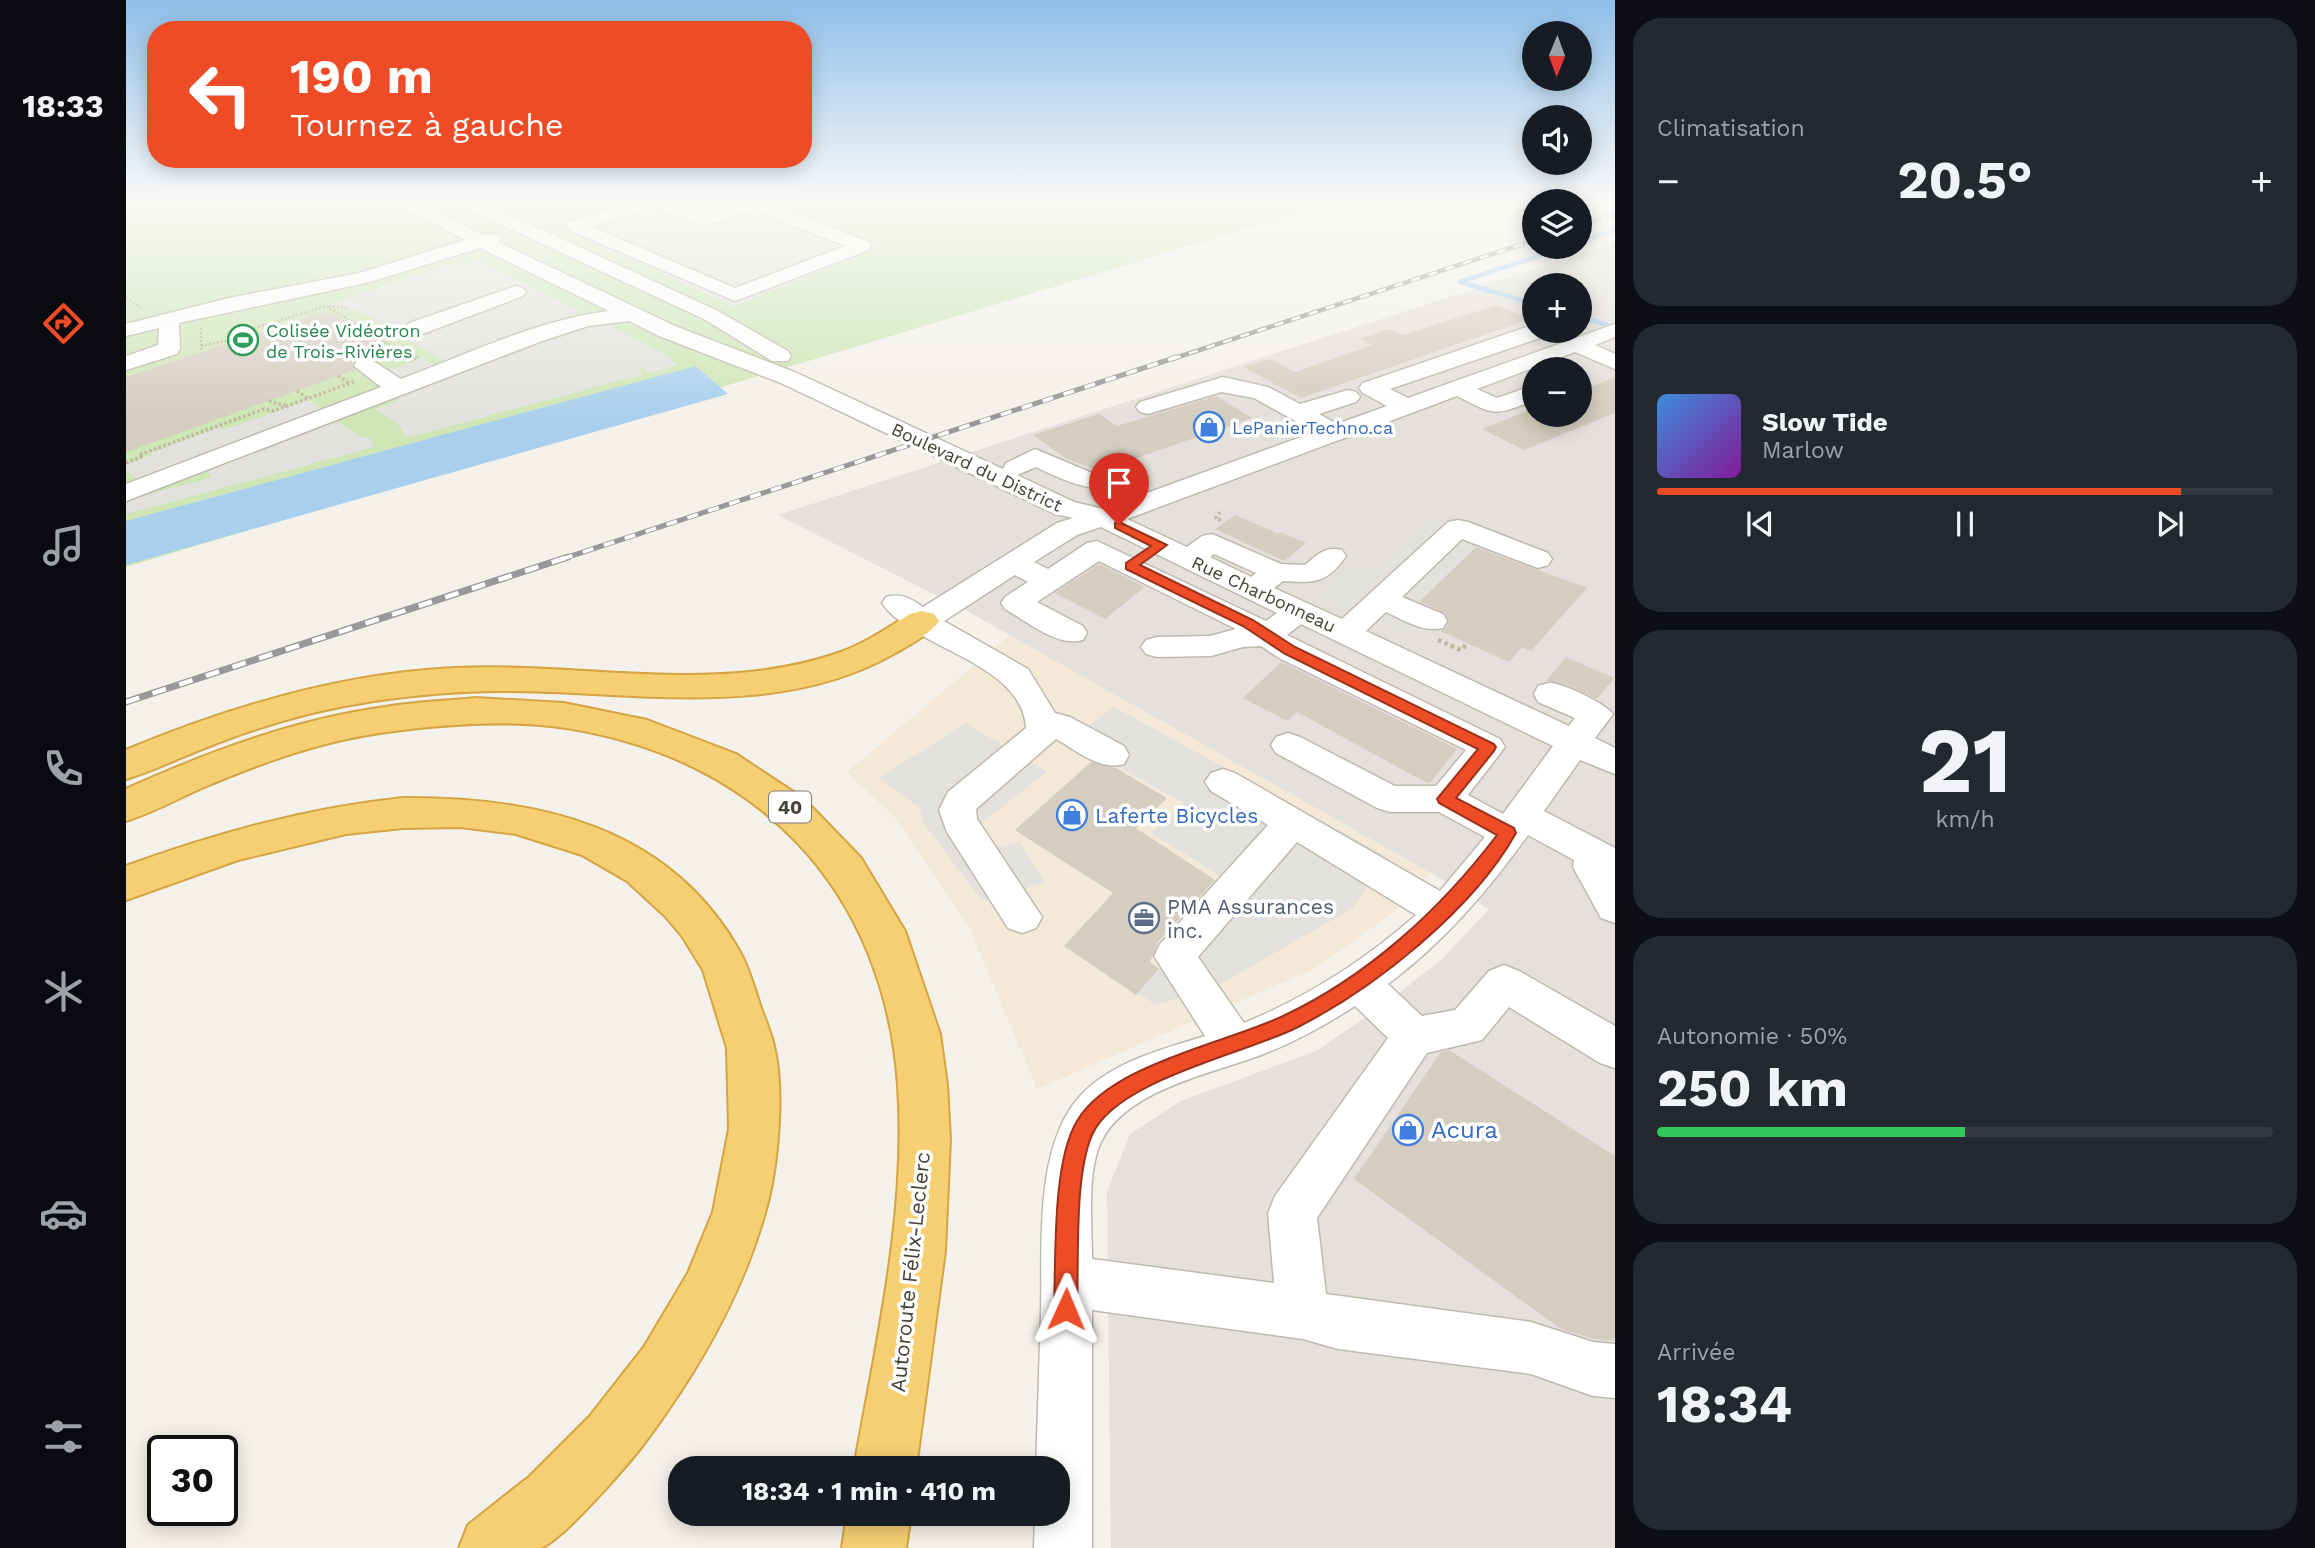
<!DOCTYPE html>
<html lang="fr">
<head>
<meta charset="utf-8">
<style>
	body { margin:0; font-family:"Work Sans",sans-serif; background:#242831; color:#f1f3f6; height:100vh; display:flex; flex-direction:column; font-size:26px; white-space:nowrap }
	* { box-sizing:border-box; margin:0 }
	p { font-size:23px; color:#9ea1a6 }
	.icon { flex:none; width:38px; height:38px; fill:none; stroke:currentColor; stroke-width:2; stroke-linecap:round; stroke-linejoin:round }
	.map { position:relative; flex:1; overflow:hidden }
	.details { display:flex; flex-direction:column; gap:18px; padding:18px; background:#0d0f14; width:700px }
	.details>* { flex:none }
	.guide { position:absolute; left:21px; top:21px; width:665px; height:147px; border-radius:28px; box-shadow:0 4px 18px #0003; background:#ee4c27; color:#fff; overflow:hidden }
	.needle { width:46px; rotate:181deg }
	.buttons { position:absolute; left:1396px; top:21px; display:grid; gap:14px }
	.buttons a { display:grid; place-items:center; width:70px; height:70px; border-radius:50%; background:#171b24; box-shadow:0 4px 18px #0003; font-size:35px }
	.speed { position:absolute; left:21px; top:1435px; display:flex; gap:14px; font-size:35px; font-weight:700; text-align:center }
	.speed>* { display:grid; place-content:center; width:91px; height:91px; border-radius:50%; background:#171b24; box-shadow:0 4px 18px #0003; line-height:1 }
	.speed .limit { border:4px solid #111; border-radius:10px; background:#fff; color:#111 }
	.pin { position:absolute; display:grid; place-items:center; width:60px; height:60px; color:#fff; margin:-72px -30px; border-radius:50% 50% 50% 0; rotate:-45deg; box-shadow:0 0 7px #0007 }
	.pin .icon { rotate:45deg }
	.me { position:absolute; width:77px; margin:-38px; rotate:1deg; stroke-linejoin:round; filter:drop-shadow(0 0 5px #0008) }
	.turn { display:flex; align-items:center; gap:24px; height:147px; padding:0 28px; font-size:32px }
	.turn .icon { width:91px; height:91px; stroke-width:2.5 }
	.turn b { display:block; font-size:49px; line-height:60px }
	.big { font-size:52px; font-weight:700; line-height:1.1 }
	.details .tile { flex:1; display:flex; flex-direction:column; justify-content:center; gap:10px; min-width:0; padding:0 24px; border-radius:28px; background:#242831 }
	.details .dial { align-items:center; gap:0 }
	.dial b { font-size:91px; line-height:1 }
	.song { display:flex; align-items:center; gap:21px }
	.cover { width:84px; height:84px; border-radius:10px; background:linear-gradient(135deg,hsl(210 70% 55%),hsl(290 70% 35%)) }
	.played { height:7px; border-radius:4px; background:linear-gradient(90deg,#ee4c27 85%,#363941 85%) }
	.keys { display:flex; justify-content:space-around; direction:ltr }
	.heat { display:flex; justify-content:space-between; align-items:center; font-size:38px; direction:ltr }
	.charge { height:10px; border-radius:5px; background:linear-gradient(90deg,#34c759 50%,#363941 0) }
	.trip { position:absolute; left:542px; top:1456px; width:402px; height:70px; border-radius:28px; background:#171b24; box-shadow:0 4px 18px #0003; font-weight:700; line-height:70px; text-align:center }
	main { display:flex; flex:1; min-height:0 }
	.menu { display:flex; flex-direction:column; width:126px; justify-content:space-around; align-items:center; background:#090b0e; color:#9ea1a6 }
	.menu .icon { width:49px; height:49px }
	.menu .active { color:#ee4c27 }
	.menu b { font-size:32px; color:#f1f3f6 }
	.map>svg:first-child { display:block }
	.commercial { fill:#f4e9d7 }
	.industrial { fill:#e4e0db; fill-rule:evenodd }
	.green { fill:#cee6b5 }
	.parking { fill:#e3e1de }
	.water { fill:#aacfed }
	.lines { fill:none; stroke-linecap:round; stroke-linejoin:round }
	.stream { stroke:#aacfed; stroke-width:4.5 }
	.building { fill:#d5cdc0 }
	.minor-casing { stroke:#bfb9ad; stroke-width:3 }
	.highway-casing { stroke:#d5a443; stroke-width:4 }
	.path-far2 { stroke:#c0b59f; stroke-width:2.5; stroke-dasharray:2 2; stroke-linecap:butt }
	.path-far1 { stroke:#c0b59f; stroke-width:3.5; stroke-dasharray:2.5 2.5; stroke-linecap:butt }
	.path { stroke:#c0b59f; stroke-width:4.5; stroke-dasharray:3.5 3.5; stroke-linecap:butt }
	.minor { fill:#fff; fill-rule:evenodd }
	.highway { fill:#f6cf73; fill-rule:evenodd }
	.rail-far2-casing { stroke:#989898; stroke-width:4.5 }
	.rail-far1-casing { stroke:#989898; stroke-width:5 }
	.rail-casing { stroke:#989898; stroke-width:7 }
	.rail-far2 { stroke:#fff; stroke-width:2.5; stroke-dasharray:9; stroke-linecap:butt }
	.rail-far1 { stroke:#fff; stroke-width:3.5; stroke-dasharray:11; stroke-linecap:butt }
	.rail { stroke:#fff; stroke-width:4.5; stroke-dasharray:14; stroke-linecap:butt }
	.route { fill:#ee4c27; stroke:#9b3119; stroke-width:2 }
	.labels { text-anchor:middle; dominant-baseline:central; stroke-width:7; stroke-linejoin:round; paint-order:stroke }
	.far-leisure-label { font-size:18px; fill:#27864d; stroke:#fff; text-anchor:start }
	.far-shop-label { font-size:18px; fill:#366cbe; stroke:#fff; text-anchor:start }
	.far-street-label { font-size:18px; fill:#474238; stroke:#fff }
	.shield { fill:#fff; stroke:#7e7b74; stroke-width:2 }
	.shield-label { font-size:19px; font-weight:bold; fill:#474238 }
	.shop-label { font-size:21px; fill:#366cbe; stroke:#fff; text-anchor:start }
	.service-label { font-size:21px; fill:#4e5e75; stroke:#fff; text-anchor:start }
	.street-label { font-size:21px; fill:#474238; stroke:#fff }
	.near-shop-label { font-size:24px; fill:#366cbe; stroke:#fff; text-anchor:start }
</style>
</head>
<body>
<main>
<nav class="menu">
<b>18:33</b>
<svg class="icon active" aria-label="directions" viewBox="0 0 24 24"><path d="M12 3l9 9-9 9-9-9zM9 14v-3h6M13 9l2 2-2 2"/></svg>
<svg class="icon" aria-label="music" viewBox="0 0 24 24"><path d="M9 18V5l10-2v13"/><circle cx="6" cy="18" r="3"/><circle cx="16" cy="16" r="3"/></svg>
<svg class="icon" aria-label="phone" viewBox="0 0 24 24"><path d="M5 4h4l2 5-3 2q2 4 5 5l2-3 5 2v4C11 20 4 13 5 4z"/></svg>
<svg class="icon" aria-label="climate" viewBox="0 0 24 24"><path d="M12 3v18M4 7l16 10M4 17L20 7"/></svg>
<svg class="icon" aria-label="car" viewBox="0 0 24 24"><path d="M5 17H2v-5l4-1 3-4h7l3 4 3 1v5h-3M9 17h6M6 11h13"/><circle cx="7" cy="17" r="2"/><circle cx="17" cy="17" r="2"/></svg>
<svg class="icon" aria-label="filters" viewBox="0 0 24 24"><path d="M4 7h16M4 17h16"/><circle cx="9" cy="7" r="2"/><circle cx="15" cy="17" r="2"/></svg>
</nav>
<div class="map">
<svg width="1489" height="1548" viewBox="0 0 1489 1548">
	<rect width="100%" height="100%" fill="#f4f1ea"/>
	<polygon class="commercial" points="884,635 1305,873 1263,916 1188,969 911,1089 843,927 769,818 721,772"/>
	<path class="industrial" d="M1489 243V1548H985L981 1192 1004 1134 1055 1101 1190 1051 1265 1000 1318 957 1363 909 1305 873 841 611 652 515ZM1409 285H1454V331H1409ZM1409 369H1454V415H1409Z"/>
	<polygon class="green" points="0,201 1212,201 0,567"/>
	<g class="parking">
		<polygon points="506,201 531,201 594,209 616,201 644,201 758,246 608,306 433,227"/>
		<polygon points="336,261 342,264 353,261 454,311 323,364 235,312 201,305"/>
		<polygon points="478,323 539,354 551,365 522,373 517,368 512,369 517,374 280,438 273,425 249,409 270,402 275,393 421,337 427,340"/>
		<polygon points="297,358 313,367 266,384 252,375"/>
		<polygon points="183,400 198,411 111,440 113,443 13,481 0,470 0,464 26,455 25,453 94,427 97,430"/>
		<polygon points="209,419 235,438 242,436 248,447 0,514 0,500 86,478 78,468"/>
		<polygon points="1310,513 1338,523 1353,544 1294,601 1314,610 1285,640 1191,596 1230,561 1248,569"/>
		<polygon points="988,707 1260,856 1227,908 1091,986 1030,1005 1011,993 1036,967 1029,961 1104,882 1025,833 1058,803 943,740"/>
		<polygon points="840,723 921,772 855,823 868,849 893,842 919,882 856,901 797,822 794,808 753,778"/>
	</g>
	<polygon class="water" points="570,366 602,394 0,565 0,521"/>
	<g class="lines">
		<g class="stream">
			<polyline points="1454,242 1489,230"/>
			<polyline points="1409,304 1334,282 1440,247"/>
			<polyline points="1454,317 1481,325"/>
		</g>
	</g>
	<g class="building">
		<polygon points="1370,305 1404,319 1175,398 1118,367 1144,359 1169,372 1247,345 1234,339 1263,329 1277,335"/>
		<polygon points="195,313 208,314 272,353 253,361 247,358 231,358 226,365 229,370 0,452 0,377"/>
		<polygon points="1489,377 1489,413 1398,450 1356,429 1409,408 1409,415 1454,415 1454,391"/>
		<polygon points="1090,396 1126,418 973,471 941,459 907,435 973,414 991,426"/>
		<polygon points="1109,515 1152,534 1154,532 1180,543 1158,561 1089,529"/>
		<polygon points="1350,547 1461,588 1405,651 1396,647 1383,662 1314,631 1319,629 1323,622 1319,613 1294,601"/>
		<polygon points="973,564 1019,587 979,619 929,593"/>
		<polygon points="1440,657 1488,678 1471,699 1439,684 1420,681"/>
		<polygon points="1155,662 1331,749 1304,783 1301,783 1171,712 1161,721 1117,698"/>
		<polygon points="965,762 990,768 1041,798 1010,828 1089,880 1032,942 1024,962 1033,969 1010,995 938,946 987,893 889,830"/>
		<polygon points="1323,1050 1489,1156 1489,1336 1487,1341 1468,1339 1435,1329 1228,1179 1314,1053"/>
	</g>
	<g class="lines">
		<g class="minor-casing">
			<g id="minor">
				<path d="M263 201H286L357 235 373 234 375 238 372 242 549 326 671 373 877 469 880 463 909 449 966 473 1005 474 1009 480 1005 486C969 494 942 483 910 467L891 475 948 502 977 509 1189 432 1128 398 1095 392 1022 414 1014 412 1010 407 1014 402 1097 377 1142 387 1174 404 1222 390 1230 392 1234 397 1230 402 1193 414 1211 424 1261 406 1237 393 1233 388 1237 383 1404 326 1409 325V331H1423L1420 336 1264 389 1282 398 1489 324V337L1469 345 1489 354V369L1449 352 1351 389 1371 398 1409 385V400C1368 416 1370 416 1331 396L1001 519 1061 547 1076 536 1086 534 1155 564 1179 565C1192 554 1199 546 1216 550L1220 556C1201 584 1187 583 1157 581L1148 588 1216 619 1322 522 1332 520 1342 522 1422 553 1426 559 1422 565 1412 568 1336 539 1276 597 1317 614 1321 621 1317 628C1297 633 1278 620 1260 612L1240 631 1443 726 1449 718 1412 702 1408 694 1412 686C1416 685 1420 683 1424 683 1437 683 1480 704 1487 714L1469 738 1489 748V774L1454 760 1418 811 1489 848V923L1475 918 1447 867 1448 860 1402 835C1361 892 1318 942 1262 984L1296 1016 1329 1010 1363 971 1378 965 1393 971 1489 1026V1068L1474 1063 1383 1007 1356 1040 1301 1053 1191 1218 1200 1294 1405 1322 1467 1342 1489 1344V1398L1467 1396 1405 1374 1212 1349 1177 1339 966 1310V1548H908L909 1514H933V1468H910C912 1417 913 1366 915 1314 917 1249 907 1146 955 1095 986 1062 1037 1049 1079 1036L1028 956 1034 944 1142 825 1085 791 1079 782 1085 773 1097 769 1109 773 1314 891 1359 837 1313 812H1264L1251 808 1150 753 1145 745 1150 737 1162 733 1174 737 1269 786H1310L1340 750 1153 658 1135 646 1117 647 1085 656 1031 657 1020 654 1015 647 1020 640 1031 637 1084 636 1110 629 973 561 911 602 957 626 961 633 957 640C931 647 902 622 879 609L875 603 879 597 902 582 889 575 818 621 902 669 929 713 944 717 998 746 1003 755 998 764C974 771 951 751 930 739L850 809 851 819 916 917 910 928 896 933 882 928 821 832 813 810 822 792 900 728C896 661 788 650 756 603L760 597C776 593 784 598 797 607L931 523 947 518 929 514 655 383 533 336 503 321 462 326 416 341 0 501V484L255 387 228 366 231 361H247L275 379C342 354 411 320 483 311L354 248 244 282 53 323 54 349 51 354 0 370V356L32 345 33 328 0 336V324L103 298 233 273 339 240ZM975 527 1151 613 1140 621 971 541 961 543 922 569 908 562 951 535ZM1088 554 1130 573 1125 577 1084 557ZM1175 624 1427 746 1377 814 1342 795 1379 747 1374 739 1161 635ZM1171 842 1290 915C1239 960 1181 997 1118 1023L1072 957ZM1229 1006 1262 1038 1149 1196 1142 1213 1148 1283 966 1259C966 1225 960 1168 977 1138 1006 1087 1090 1073 1140 1053 1171 1041 1201 1024 1229 1006Z"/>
				<polygon points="330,201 354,201 592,311 662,351 665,356 662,361 646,361 578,319 333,205"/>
				<path d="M492 201H545L579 215 620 201H638L743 242 745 246 743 250 609 301 443 230 440 226 443 222 496 205ZM537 210 578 226 628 210 719 246 609 288 466 227 514 211Z"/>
				<polygon points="390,286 397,288 400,292 397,296 299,333 283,333 280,328 283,323"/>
			</g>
		</g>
		<g class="highway-casing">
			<g id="highway">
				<path d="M796 611 808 614 813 621C803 635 785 644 771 652 651 722 505 690 374 691 332 691 290 695 248 701 194 709 140 724 89 744 59 755 30 770 0 779V750C103 707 216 673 329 668 456 662 592 696 715 652 739 643 762 628 784 614Z"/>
				<path d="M350 698 438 703 521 720 610 754 678 799 735 858 779 931 814 1034 821 1085 824 1139 819 1251 790 1468H728C750 1343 781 1213 772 1085 758 889 632 758 440 728 381 719 319 724 261 732 197 740 135 763 76 788 51 799 26 813 0 821V789C82 752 170 719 259 707 289 702 320 701 350 698Z"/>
				<path d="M277 798C411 797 545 826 615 954 624 971 629 990 635 1008 640 1021 645 1033 648 1046 659 1091 652 1169 639 1213 616 1295 573 1369 523 1437 508 1458 435 1543 414 1548 398 1548 351 1548 333 1548L342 1525 404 1476 464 1416 518 1347 562 1273 587 1212 603 1129 601 1048 577 970 556 936 539 916 501 881 456 855 390 834 334 827 277 828 220 834 112 860 0 900V866C91 833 181 808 277 798Z"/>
				<polygon points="721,1514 785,1514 780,1548 716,1548"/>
			</g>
		</g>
		<g class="path-far2">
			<polyline points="0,298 15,308"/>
			<polyline points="203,306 223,308"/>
			<polyline points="75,328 75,352"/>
			<polyline points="109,334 200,306 287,359"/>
			<polyline points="75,346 114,338"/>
			<polyline points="287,359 294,356"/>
		</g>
		<g class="path-far1">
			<polyline points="287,359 291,357"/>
			<polyline points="284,361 287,359 284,357"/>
			<polyline points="212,376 223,383"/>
			<polyline points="171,391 182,398"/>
			<polyline points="143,401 161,406"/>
			<polyline points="0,463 15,457 13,455 138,409 147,411 230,381"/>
			<polyline points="1094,512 1090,518 1097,521"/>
		</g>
		<polyline class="path" points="1312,640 1335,650 1342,643"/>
		<use href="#minor" class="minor"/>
		<use href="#highway" class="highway"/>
		<g class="rail-far2-casing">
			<g id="rail-far2">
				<polyline points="1454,225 1489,214"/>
				<polyline points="1046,359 1409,240"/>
			</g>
		</g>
		<g class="rail-far1-casing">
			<polyline id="rail-far1" points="436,559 1051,357"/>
		</g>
		<g class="rail-casing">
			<polyline id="rail" points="0,702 442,557"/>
		</g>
		<use href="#rail-far2" class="rail-far2"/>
		<use href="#rail-far1" class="rail-far1"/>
		<use href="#rail" class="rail"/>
	</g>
	<linearGradient id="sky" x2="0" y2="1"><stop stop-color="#8fbfea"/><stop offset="0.48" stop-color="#faf9f6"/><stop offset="1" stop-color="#faf9f6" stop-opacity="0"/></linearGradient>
	<rect width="1489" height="418" fill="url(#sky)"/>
	<path class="route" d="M993 522 1041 545 1014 565 1127 620 1169 647 1368 744 1370 747 1368 751 1330 798 1388 828 1390 833C1347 910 1248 989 1170 1028 1118 1054 990 1080 966 1135 948 1176 953 1261 951 1309L948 1317 940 1320 931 1317 928 1309C930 1259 926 1162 951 1121 984 1065 1096 1044 1155 1017 1241 977 1314 910 1371 835L1313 803 1311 799 1352 749 1159 654 1117 626 1000 569V563L1025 546 989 528V523Z"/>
	<defs>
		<g id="stadium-ring" transform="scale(1.575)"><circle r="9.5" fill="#fff" stroke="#2e9e5b" stroke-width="1.5"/><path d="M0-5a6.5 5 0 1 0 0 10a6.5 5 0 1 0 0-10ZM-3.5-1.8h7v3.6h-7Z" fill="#2e9e5b"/></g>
		<g id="shop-ring" transform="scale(1.575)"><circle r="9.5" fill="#fff" stroke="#3f7fe0" stroke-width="1.5"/><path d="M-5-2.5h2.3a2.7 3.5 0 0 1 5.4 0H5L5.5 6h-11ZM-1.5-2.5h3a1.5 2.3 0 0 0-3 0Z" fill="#3f7fe0"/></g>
		<g id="office-ring" transform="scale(1.575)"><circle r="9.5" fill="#fff" stroke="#5c6f8a" stroke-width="1.5"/><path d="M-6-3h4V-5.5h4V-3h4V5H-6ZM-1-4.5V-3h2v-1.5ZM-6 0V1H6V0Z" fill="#5c6f8a"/></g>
	</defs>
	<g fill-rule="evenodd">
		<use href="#stadium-ring" x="117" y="340"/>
		<use href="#shop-ring" x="1083" y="427"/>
		<use href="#shop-ring" x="946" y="815"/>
		<use href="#office-ring" x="1018" y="918"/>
		<use href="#shop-ring" x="1282" y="1130"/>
	</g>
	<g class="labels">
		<g class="far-leisure-label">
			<text x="140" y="330">Colisée Vidéotron<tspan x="140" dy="21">de Trois-Rivières</tspan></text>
		</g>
		<g class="far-shop-label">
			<text x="1106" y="427">LePanierTechno.ca</text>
		</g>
		<g class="far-street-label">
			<text transform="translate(851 467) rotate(25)">Boulevard du District</text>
			<text transform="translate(1138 594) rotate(25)">Rue Charbonneau</text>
		</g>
		<rect class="shield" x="643" y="791.5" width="42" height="31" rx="5"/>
		<g class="shield-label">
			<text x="664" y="807">40</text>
		</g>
		<g class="shop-label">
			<text x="969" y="815">Laferte Bicycles</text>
		</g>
		<g class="service-label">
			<text x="1041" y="906">PMA Assurances<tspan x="1041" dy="24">inc.</tspan></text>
		</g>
		<g class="street-label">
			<text transform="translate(784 1272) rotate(-84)">Autoroute Félix-Leclerc</text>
		</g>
		<g class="near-shop-label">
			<text x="1305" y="1130">Acura</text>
		</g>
	</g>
</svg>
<div class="buttons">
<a><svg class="needle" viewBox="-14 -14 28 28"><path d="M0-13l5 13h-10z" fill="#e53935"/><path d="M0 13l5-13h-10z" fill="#9ea1a6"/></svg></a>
<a><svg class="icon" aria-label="sound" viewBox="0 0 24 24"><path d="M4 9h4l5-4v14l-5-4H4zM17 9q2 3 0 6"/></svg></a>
<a><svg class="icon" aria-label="layers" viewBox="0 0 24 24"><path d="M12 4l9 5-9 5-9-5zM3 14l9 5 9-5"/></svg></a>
<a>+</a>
<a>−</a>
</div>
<div class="speed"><div class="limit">30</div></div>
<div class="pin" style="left:993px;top:525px;background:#d93025"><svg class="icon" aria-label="arrive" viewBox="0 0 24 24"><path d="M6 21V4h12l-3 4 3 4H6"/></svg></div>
<svg class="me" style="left:940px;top:1309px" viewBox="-20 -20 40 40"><path d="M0-17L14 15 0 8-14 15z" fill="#ee4c27" stroke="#fff" stroke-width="4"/></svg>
<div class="trip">18:34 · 1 min · 410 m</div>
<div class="guide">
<div class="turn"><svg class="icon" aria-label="left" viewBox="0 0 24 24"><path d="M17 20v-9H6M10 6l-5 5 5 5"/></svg><div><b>190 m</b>Tournez à gauche</div></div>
</div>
</div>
<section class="details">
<div class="tile"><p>Climatisation</p>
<div class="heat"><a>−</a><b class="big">20.5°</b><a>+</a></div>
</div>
<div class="tile">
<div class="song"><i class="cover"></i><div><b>Slow Tide</b><p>Marlow</p></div></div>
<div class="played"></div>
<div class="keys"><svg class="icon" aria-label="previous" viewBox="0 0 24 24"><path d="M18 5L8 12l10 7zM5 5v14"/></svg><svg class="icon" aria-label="pause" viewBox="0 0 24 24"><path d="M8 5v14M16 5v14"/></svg><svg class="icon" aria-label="next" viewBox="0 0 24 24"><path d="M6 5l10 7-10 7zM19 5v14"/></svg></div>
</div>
<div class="tile dial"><b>21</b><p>km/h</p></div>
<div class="tile"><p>Autonomie · 50%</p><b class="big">250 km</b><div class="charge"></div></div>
<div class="tile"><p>Arrivée</p><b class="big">18:34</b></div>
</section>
</main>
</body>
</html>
